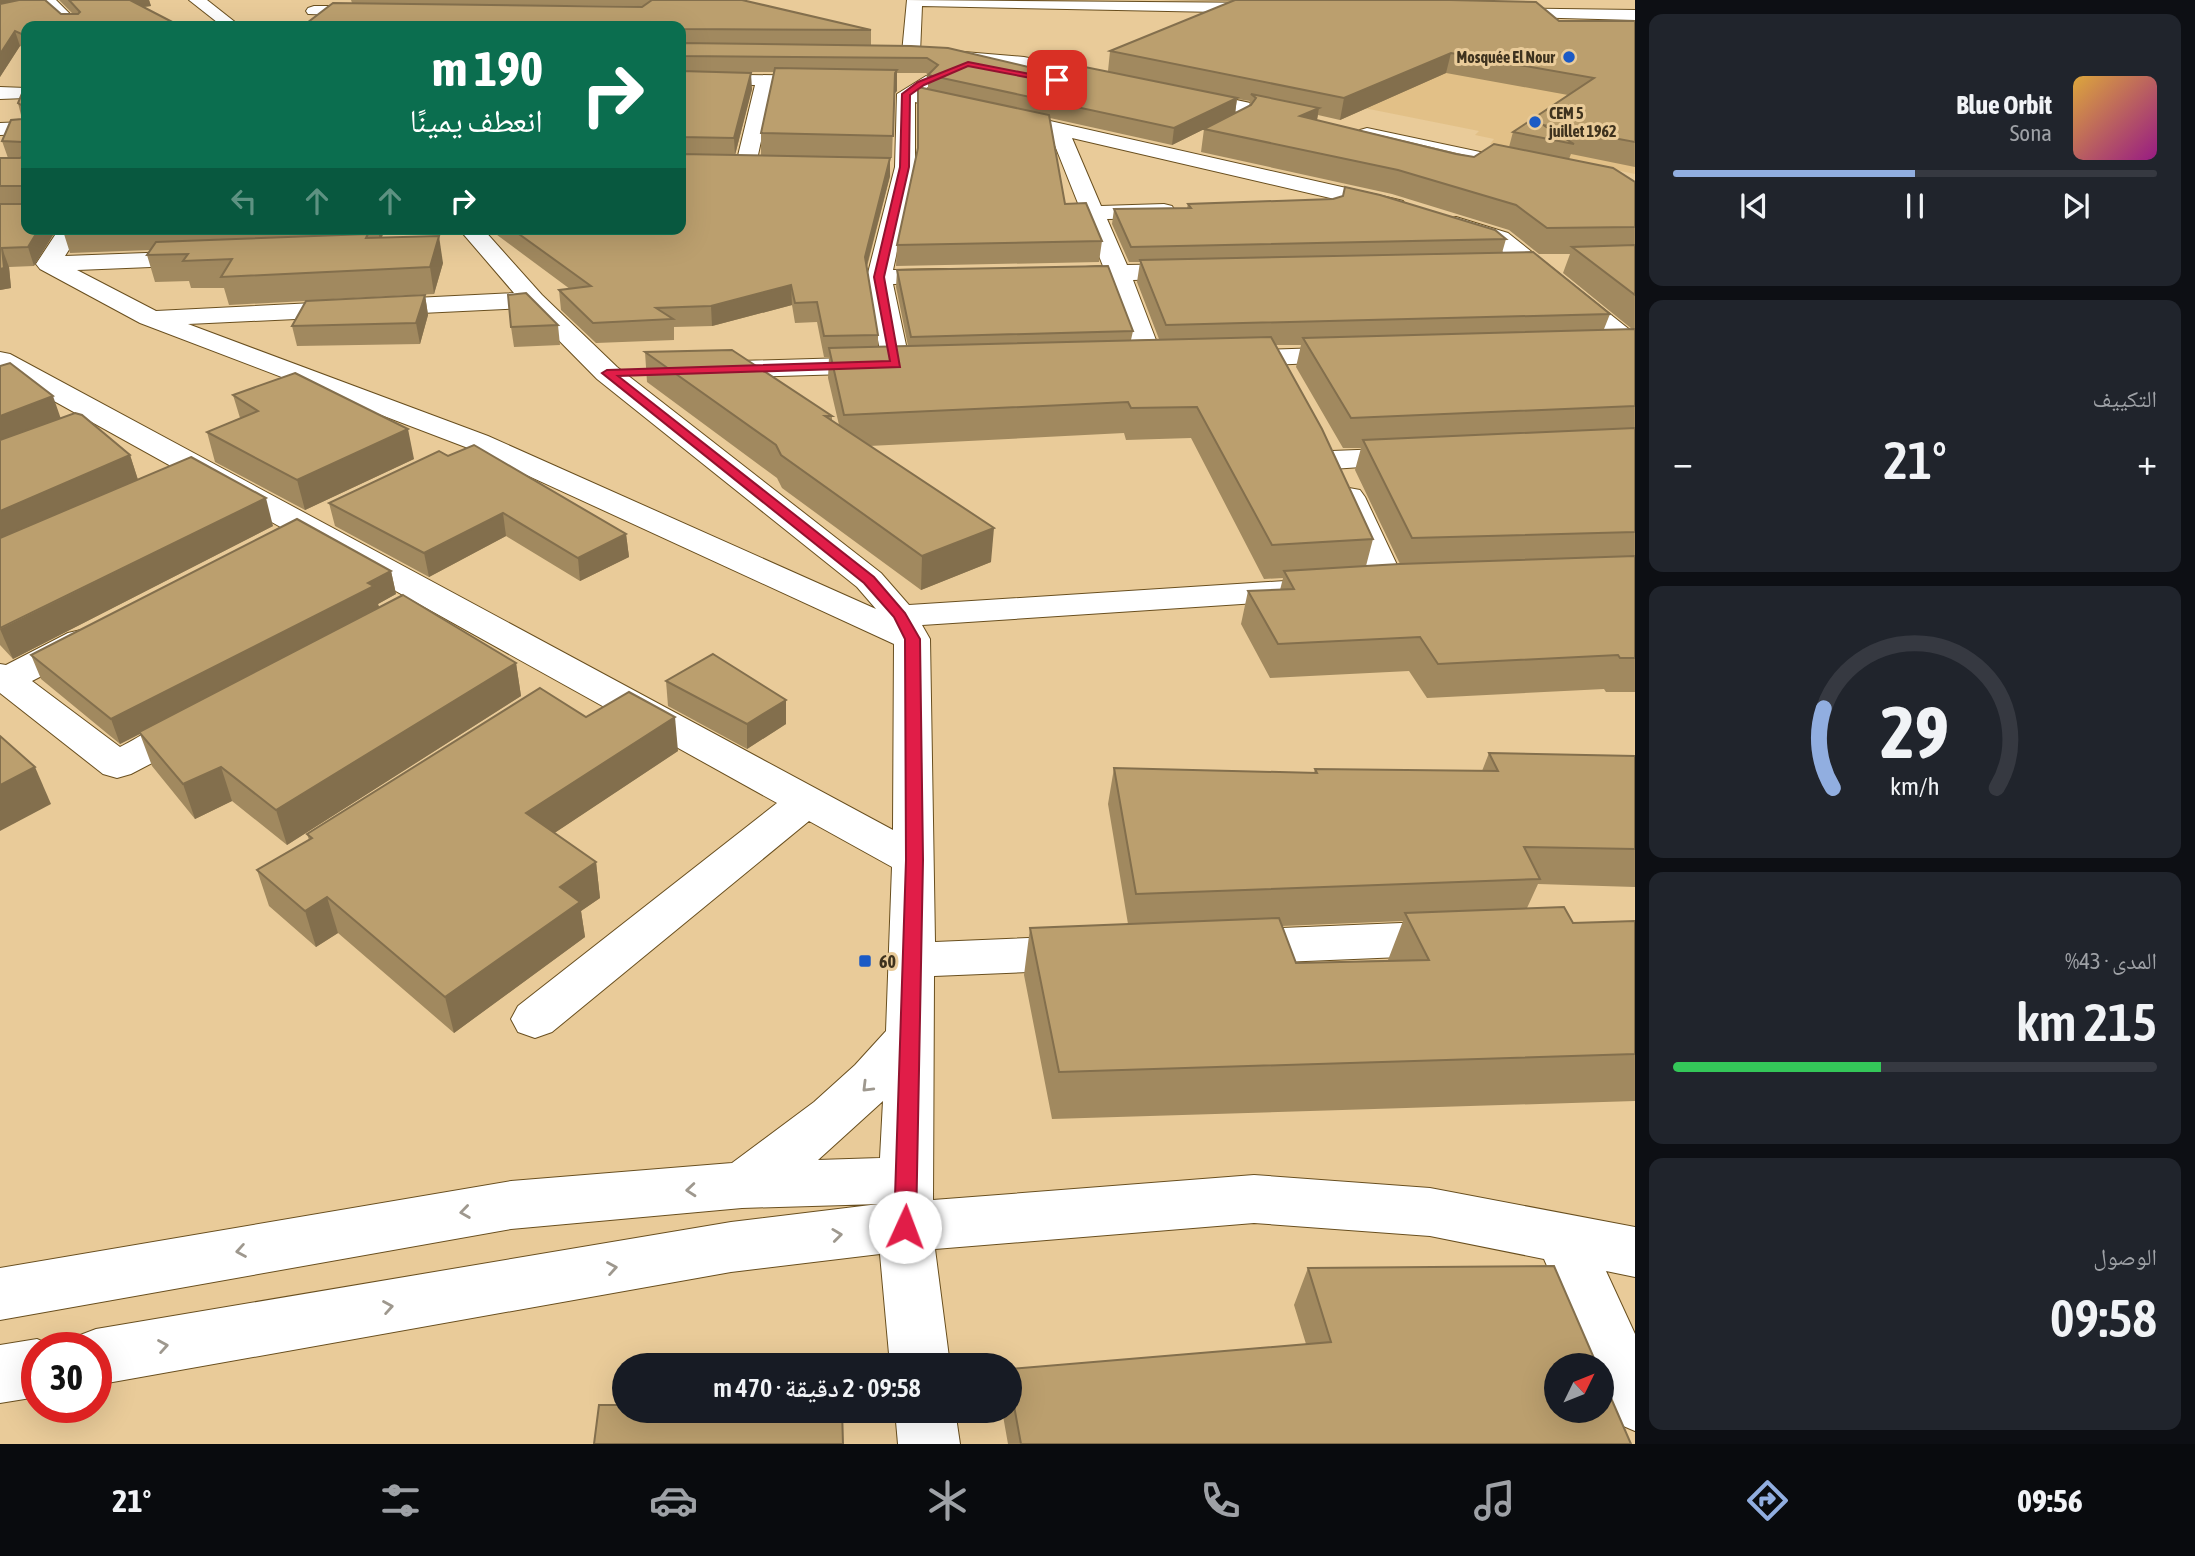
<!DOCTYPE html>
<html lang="ar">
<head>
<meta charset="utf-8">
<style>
	body { margin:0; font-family:"Asap Condensed","Noto Naskh Arabic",sans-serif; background:#20242c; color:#f1f3f6; direction:rtl; height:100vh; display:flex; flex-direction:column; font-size:26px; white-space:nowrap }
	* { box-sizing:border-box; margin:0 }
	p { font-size:23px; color:#9ea1a6 }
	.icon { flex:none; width:38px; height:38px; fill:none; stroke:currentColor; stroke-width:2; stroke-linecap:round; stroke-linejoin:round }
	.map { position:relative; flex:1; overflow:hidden; direction:ltr }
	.details { display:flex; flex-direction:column; gap:14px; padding:14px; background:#0d0f14; width:560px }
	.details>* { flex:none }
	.guide { position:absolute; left:21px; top:21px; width:665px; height:214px; border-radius:14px; box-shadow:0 7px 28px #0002; direction:rtl; background:#0b6e4f; color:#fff; overflow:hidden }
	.needle { width:46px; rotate:47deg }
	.fabs { position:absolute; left:1544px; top:1353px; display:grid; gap:14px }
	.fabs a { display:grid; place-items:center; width:70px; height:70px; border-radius:50%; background:#171b24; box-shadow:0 7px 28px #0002; font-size:35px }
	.speed { position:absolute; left:21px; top:1332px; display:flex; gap:14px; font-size:35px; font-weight:700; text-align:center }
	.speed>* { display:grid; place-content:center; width:91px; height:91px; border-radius:50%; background:#171b24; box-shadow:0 7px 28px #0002; line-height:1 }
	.speed .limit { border:10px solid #d22; background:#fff; color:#111 }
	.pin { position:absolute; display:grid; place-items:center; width:60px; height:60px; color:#fff; margin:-30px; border-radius:14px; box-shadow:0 4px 10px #0006 }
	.me { position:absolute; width:77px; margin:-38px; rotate:2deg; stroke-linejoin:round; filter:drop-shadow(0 0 5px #0008) }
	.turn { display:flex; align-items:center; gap:24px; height:147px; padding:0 28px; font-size:32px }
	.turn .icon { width:91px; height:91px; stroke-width:2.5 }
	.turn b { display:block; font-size:49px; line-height:60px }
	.lanes { display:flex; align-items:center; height:66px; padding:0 28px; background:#0003; justify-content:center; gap:35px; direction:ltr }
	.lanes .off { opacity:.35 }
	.big { font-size:52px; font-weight:600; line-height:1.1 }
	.details .widget { flex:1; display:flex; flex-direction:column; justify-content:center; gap:10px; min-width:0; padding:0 24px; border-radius:14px; background:#20242c }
	.details .dial { align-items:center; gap:0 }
	.dial svg { height:182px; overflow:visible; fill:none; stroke:#363941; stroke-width:7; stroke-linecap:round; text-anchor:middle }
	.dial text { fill:#f1f3f6; stroke:none }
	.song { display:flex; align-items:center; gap:21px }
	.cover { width:84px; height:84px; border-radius:10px; background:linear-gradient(135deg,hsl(40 70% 55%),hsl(310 70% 35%)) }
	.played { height:7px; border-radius:4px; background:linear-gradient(90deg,#91aee0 50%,#363941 50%) }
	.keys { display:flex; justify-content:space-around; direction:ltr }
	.heat { display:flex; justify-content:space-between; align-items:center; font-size:38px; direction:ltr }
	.charge { height:10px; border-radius:5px; background:linear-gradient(90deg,#34c759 43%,#363941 0) }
	.trip { position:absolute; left:612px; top:1353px; width:410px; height:70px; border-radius:35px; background:#171b24; box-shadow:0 7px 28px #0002; font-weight:600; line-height:70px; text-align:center; direction:rtl }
	.menu { display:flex; height:112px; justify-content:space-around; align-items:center; background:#090b0e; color:#9ea1a6 }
	.menu .icon { width:49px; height:49px }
	.menu .current { color:#91aee0 }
	.menu b { font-size:32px; color:#f1f3f6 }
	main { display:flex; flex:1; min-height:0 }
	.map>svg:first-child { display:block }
	.built { fill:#e2c087 }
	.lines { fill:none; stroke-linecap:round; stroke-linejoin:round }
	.minor-casing { stroke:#694f1f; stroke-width:2 }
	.minor { fill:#fff; fill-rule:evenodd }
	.wall { fill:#a1895f; fill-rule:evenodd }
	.shaded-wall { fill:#836f4d }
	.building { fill:#bb9f6e; stroke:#836f4d; stroke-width:2 }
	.oneway { stroke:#9e988e }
	.route { fill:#e11d48; stroke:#92132f; stroke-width:2 }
	.poi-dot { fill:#1b5ac5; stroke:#e9cb99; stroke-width:2.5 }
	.labels { text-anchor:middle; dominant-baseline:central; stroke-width:6; stroke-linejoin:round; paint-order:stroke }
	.far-poi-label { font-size:16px; font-weight:bold; fill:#3e321e; stroke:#e9cb99; text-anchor:end }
	.poi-label { font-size:18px; font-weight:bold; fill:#3e321e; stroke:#e9cb99; text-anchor:start }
</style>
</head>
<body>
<main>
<section class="details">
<div class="widget">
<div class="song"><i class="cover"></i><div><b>Blue Orbit</b><p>Sona</p></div></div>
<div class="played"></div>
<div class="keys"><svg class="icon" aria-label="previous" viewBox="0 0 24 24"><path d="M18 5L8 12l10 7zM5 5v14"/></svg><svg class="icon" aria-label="pause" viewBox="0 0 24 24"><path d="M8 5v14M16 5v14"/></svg><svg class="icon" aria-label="next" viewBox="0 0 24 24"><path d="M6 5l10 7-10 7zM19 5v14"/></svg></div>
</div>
<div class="widget"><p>التكييف</p>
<div class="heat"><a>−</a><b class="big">21°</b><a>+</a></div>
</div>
<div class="widget dial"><svg viewBox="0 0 100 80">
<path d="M14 69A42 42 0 1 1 86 69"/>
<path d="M14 69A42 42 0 0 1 10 34" stroke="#91aee0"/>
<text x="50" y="56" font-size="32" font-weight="700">29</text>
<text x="50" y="72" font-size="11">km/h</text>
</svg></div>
<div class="widget"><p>المدى · 43%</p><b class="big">215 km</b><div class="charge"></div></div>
<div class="widget"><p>الوصول</p><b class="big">09:58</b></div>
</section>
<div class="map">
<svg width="1635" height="1444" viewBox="0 0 1635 1444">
	<rect width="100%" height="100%" fill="#e9cb99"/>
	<polygon class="built" points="1472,61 1635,94 1635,174 1490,144 1494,139 1475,135 1479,131 1354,106"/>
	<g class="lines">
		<g class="minor-casing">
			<g id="minor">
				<polygon points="39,0 56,0 82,26 65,26"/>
				<polygon points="189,0 207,0 240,26 222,26"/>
				<polygon points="907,0 1269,3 1277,8 1269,13 922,6 920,53 911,58 902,53"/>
				<polygon points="314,6 375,6 383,11 375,16 308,14 306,11 308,8"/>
				<polygon points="1497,8 1635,10 1635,20 1491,16 1489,13"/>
				<polygon points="940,50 1024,57 1126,78 1135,83 1126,88 1024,67 934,59 931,55"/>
				<polygon points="681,74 826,76 835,81 826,86 773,86 756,164 753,168 739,168 736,164 755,85 681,84"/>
				<polygon points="926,76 935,81 922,92 1395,199 1403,201 1406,206 1403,211 1395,213 1072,138 1101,206 1164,204 1172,206 1175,211 1172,216 1164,218 1107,219 1127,265 1189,264 1198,266 1201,271 1198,276 1189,278 1133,280 1164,361 1161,367 1151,369 1141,367 1138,361 1108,280 1051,279 1048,274 1051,269 1103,266 1050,133 915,102 915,167 893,270 947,269 956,271 959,276 956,281 947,283 893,284 910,364 906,370 881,373 707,378 697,376 693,370 697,364 707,362 881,357 867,277 895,167 897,94"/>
				<polygon points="0,87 26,88 26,98 0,99"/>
				<polygon points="1185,89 1297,113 1307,119 1297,125 1178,99 1176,95 1178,91"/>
				<polygon points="26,122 26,134 0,135 0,123"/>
				<polygon points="1367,128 1527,162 1534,164 1537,168 1534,172 1527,174 1360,138 1357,134 1360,130"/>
				<polygon points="1456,217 1508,233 1635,334 1635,354 1625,352 1492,243 1448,229 1445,224 1448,219"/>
				<path d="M59 229H82L65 256 200 251 208 253 212 258 208 263 200 265 77 270 156 311 514 293 459 229H483L542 295 617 367 881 573 909 605 1301 580 1313 583 1318 590 1313 597 1301 600 922 625 930 639 935 942 1078 936 1094 941 1101 953 1094 965 1078 970 934 976 933 1200 1254 1175 1430 1188 1635 1227V1277L1606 1271 1635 1334V1431L1614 1422 1601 1393V1365H1590L1544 1259 1430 1236 1254 1223 935 1249 950 1365H890L880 1254 731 1272 96 1385V1348H71L75 1337 96 1329 731 1222 879 1204 742 1208 511 1229 0 1320V1268L511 1181 732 1163 814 1102 855 1065 886 1031 892 867 809 821 552 1032 535 1038 518 1032 511 1019 518 1006 777 803 0 371V352L10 354 893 830 894 644 468 448 140 323 40 269 36 264ZM527 308 597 379 857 587 876 609 488 436 188 324ZM883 1101 880 1158 818 1160Z"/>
				<polygon points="1350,347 1359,349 1363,355 1359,361 1229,367 1219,365 1216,359 1219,353 1229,351"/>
				<polygon points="1409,448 1420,451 1424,457 1420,463 1332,469 1321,466 1317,460 1321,454 1332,451"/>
				<polygon points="1349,488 1360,490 1365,497 1406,584 1401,591 1389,594 1377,591 1372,584 1333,497 1338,490"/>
				<path d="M81 630 94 633 99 641 94 649 32 681 120 747C146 734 176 710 206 717L211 726 206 735 131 774 117 778 103 774 0 693V664L6 665 68 633Z"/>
				<polygon points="1449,921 1465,926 1472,938 1465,950 1449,955 1236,964 1220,959 1213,947 1220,935 1236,930"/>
				<polygon points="37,1339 57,1348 37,1348 37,1397 0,1403 0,1345"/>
				<polygon points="895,1410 955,1410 960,1444 898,1444"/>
			</g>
		</g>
		<use href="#minor" class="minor"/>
	</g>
	<g class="wall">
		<polygon points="0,0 61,14 73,14 59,0 149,0 151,6 26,26 26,49 20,46 0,77"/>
		<path d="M351 0H742L871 30V45L911 46 1043 84 1108 71 1110 51 1233 1 1160 0H1450L1559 21H1635V167L1571 154 1569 159 1635 182V692H1606L1604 689 1427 698 1409 671 1270 678 1241 624 1248 591 1280 590 1283 578 1264 579 1191 438 1126 440 1124 433 869 446 991 562 921 590 782 488 777 478 647 382 645 352 832 416V421L839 425 828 378 829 357H824L817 322 795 323 792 305 712 326 674 327V340L596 343 561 310 559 290 570 289 489 229H681V26L352 3ZM447 5 643 6 642 7ZM701 72H774L761 133V155H735L752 89ZM897 73H926L928 75V89L918 87V151L897 245 896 266 1099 262 1102 241 1065 204 1050 118 1172 145 1204 129 1201 152 1392 194 1509 230 1539 254H1570L1563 273 1632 329H1604L1610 314 1502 253 1506 239 1188 204 1187 208 1114 209 1112 224 1129 262H1140L1137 282 1159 339 1131 340 1133 331 897 270 896 287 908 346H878V335L867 267 890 176V158H892L894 94 897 91ZM1446 73 1568 95 1513 132 1509 147 1474 157 1317 120 1318 115 1340 120ZM1237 99 1250 101 1249 106 1235 113ZM1275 345H1301L1296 367 1343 448H1361L1355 470 1400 564 1366 566 1373 539Z"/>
		<polygon points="26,84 34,266 9,267 11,288 0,290 0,158 8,158 2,141 22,119 18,103"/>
		<polygon points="67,229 384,229 382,238 443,263 434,294 313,300 425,295 428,315 420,344 297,346 292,326 306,301 229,305 224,288 191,288 189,281 155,282 147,255 150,250 70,253 64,234"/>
		<polygon points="558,325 560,345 514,347 511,327"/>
		<polygon points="0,366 61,418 130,455 138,480 273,526 13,659 0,645"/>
		<polygon points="233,395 414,459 305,510 215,462 207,432 240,418"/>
		<polygon points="439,451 626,534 629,557 580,581 506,536 429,577 335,526 329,503"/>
		<polygon points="391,571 396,594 378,604 379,607 516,663 521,696 287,845 232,801 195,819 152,766 140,734 120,744 41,679 31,655"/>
		<polygon points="666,681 786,700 786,724 747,749 668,706"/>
		<polygon points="586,717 678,751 554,833 596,862 600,898 581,911 585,937 454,1033 338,933 316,947 269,906 257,870 309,840 307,834"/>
		<path d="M1489 753 1635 756V887L1538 884 1527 908 1573 923 1635 921V1101L1052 1119 1024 975 1030 928 1128 924 1108 804 1114 768 1314 773 1315 769 1482 771ZM1403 921 1388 960 1296 963 1282 926Z"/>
		<polygon points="1308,1268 1631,1444 1008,1444 1002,1410 1010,1410 1010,1369 1306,1344 1294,1305"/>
	</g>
	<g class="shaded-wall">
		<polygon points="0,0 23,0 0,5"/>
		<polygon points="122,0 149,0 151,6 125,9"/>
		<polygon points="15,31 20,46 0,77 0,54"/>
		<polygon points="1451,53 1446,73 1340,120 1344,98"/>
		<polygon points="897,70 897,91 894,94 895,73"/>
		<polygon points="751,73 752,89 735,155 734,138"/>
		<polygon points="1237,98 1235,114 1172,145 1174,128"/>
		<polygon points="1319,108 1315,131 1300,116"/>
		<polygon points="890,158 890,176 864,276 865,257"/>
		<polygon points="39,229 57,229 34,266 28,247"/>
		<polygon points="378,229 384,229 384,231 380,242"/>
		<polygon points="439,236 443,263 434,294 430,267"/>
		<polygon points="2,248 9,267 11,288 0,290 0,269"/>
		<polygon points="791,285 792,305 712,326 711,306"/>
		<polygon points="425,295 428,315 420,344 416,323"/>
		<polygon points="53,396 62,422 0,447 0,416"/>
		<polygon points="408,429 414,459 305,510 297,480"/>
		<polygon points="130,455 139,483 0,544 0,511"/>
		<polygon points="266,498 273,526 13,659 0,629"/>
		<polygon points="503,513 506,536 429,577 424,553"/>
		<polygon points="994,528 991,562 921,590 922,556"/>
		<polygon points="626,534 629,557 580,581 578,558"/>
		<polygon points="391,571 396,594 378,604 380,610 120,744 111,719"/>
		<polygon points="516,663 521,696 287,845 276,810"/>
		<polygon points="786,700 786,724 747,749 747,724"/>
		<polygon points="675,717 678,751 532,848 526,813"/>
		<polygon points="35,767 51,804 0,831 0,785"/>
		<polygon points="221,767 232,801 195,819 183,784"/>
		<polygon points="596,862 600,898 581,911 585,937 454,1033 445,997 560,887"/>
		<polygon points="327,897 338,933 316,947 305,911"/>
	</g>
	<g class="building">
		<polygon points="19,0 45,0 61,14 78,14 80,12 69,0 130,0 180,26 26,26 26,36 15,31 0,54 0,4"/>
		<polygon points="652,0 742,0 871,30 681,29 681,26 303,26 333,3 642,7"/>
		<polygon points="1235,0 1450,0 1536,2 1559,21 1635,21 1635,142 1543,125 1574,144 1513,132 1594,78 1451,53 1344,98 1110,51"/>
		<polygon points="681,43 911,46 948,48 1041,70 1043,84 1085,67 1237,98 1174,128 928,75 938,65 927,58 681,56"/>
		<polygon points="775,68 897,70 895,73 893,136 761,133"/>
		<polygon points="681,71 751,73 734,138 681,137"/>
		<polygon points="26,84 26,229 39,229 28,247 2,248 4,268 0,269 0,204 22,204 22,186 0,186 0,158 20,158 23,156 22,142 2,141 11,120 22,119 23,106 18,103"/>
		<polygon points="918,87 1049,115 1065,204 1086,203 1102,241 897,245 918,148"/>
		<polygon points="1251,94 1319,108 1300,116 1456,154 1474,157 1494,144 1613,168 1635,182 1635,227 1547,228 1516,205 1398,170 1204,129 1251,105 1256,98"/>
		<polygon points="681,154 890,158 865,257 878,335 824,336 817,302 795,303 791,285 711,306 656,308 673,319 593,323 559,290 591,286 512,229 681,229"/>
		<polygon points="1345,187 1380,195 1495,230 1506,239 1131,247 1114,209 1191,208 1188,204 1333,199 1343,196"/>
		<polygon points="67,229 204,229 64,234"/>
		<polygon points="368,234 366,238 439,236 430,267 221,277 232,259 183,261 188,254 147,255 156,242"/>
		<polygon points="1635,245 1635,295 1572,247"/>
		<polygon points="1533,252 1610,314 1166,325 1140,260"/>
		<polygon points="1108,266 1133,331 911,337 897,270"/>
		<polygon points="526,293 558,325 511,327 508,295"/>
		<polygon points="425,295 416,323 292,326 306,301"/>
		<polygon points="1635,329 1635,406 1351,418 1303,338"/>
		<polygon points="1271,337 1322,429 1373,539 1272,545 1197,407 1131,408 1128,402 844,415 829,348"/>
		<polygon points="732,350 832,416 825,416 994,528 922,556 781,455 776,445 645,352"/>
		<polygon points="10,363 53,396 0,416 0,366"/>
		<polygon points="295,373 408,429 297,480 207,432 258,411 233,395"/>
		<polygon points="75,413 82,415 130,455 0,511 0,440"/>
		<polygon points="1635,428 1635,532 1412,538 1363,440"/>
		<polygon points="474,445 626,534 578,558 503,513 424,553 329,503 439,451 448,456"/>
		<polygon points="191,457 266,498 0,628 0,538"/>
		<polygon points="297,519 391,571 368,583 374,586 111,719 31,655"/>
		<polygon points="1635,556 1635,658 1620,658 1618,655 1438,664 1420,637 1278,644 1248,591 1294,589 1284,571 1399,564"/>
		<polygon points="403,595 516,663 276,810 221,767 183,784 139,732"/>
		<polygon points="713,654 786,700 747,724 666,681"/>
		<polygon points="540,688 586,717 629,692 675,717 526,813 596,862 560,887 580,902 445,997 327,897 305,911 257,870 312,838 307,834"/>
		<polygon points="0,736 35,767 0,785"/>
		<polygon points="1489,753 1635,756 1635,849 1524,847 1540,879 1136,894 1114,768 1317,773 1315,769 1498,771"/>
		<polygon points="1564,907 1573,923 1635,921 1635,1054 1059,1072 1030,928 1279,918 1296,963 1429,960 1405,913"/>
		<polygon points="1554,1266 1597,1365 1556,1365 1556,1410 1601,1410 1601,1375 1631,1444 1021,1444 1010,1384 1010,1369 1331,1342 1308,1268"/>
		<polygon points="599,1405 625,1405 625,1410 842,1410 843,1444 594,1444"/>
	</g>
	<defs><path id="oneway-chevron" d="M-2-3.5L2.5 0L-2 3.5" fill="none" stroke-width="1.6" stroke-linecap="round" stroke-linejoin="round" transform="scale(1.75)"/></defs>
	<g class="oneway">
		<use href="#oneway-chevron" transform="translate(867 1087) rotate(135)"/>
		<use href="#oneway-chevron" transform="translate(691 1190) rotate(175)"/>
		<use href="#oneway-chevron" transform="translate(465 1212) rotate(172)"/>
		<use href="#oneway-chevron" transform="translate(837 1235) rotate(-7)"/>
		<use href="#oneway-chevron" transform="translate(241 1251) rotate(170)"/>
		<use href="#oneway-chevron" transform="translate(612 1268) rotate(-10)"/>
		<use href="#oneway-chevron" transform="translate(388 1307) rotate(-10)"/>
		<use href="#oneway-chevron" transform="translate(163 1346) rotate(-10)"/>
	</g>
	<polygon class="route" points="968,62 1061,80 1057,83 968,66 924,85 910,95 909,167 884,277 900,367 618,376 874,577 905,613 920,639 923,860 916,1227 913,1234 905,1237 897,1234 894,1227 906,860 905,639 894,617 864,583 602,373 607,370 890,361 874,277 900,167 902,94 918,82"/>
	<g class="poi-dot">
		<circle cx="1569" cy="57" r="7"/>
		<circle cx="1535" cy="122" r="7"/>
		<rect x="858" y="954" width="14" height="14" rx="3.5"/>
	</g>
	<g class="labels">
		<g class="far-poi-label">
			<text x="1555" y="57">Mosquée El Nour</text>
			<text x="1549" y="113" text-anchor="start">CEM 5<tspan x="1549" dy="18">juillet 1962</tspan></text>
		</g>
		<g class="poi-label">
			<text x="879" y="961">60</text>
		</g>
	</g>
</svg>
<div class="fabs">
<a><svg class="needle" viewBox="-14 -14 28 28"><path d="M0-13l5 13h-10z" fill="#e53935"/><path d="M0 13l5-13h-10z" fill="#9ea1a6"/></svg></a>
</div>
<div class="speed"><div class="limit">30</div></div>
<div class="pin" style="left:1057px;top:80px;background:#d93025"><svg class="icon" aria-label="arrive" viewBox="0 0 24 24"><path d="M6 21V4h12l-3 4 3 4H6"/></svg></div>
<svg class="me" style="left:905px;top:1227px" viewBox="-20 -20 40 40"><circle r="19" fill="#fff"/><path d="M0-13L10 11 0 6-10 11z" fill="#e11d48"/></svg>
<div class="trip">09:58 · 2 دقيقة · 470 m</div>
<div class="guide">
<div class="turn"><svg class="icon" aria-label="right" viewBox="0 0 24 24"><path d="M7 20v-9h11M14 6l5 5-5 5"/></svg><div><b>190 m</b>انعطف يمينًا</div></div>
<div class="lanes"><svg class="icon off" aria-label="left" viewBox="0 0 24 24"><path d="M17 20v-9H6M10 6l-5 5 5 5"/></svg><svg class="icon off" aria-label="ahead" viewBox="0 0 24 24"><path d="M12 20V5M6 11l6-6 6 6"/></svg><svg class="icon off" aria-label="ahead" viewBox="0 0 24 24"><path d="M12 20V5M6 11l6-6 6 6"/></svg><svg class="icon" aria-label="right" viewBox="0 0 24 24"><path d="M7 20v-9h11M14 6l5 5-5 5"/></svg></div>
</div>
</div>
</main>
<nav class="menu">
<b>09:56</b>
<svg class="icon current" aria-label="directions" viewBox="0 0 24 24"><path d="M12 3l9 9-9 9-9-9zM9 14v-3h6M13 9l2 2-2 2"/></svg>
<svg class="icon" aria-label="music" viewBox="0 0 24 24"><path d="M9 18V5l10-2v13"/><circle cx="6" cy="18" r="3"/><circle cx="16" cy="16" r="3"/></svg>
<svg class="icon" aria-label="phone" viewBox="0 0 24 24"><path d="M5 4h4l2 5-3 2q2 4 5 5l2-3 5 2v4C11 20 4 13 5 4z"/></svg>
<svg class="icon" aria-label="climate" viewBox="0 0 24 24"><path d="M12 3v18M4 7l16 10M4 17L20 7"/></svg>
<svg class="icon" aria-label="car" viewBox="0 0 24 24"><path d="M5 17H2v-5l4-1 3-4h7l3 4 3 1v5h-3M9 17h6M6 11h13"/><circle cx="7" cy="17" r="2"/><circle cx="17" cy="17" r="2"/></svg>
<svg class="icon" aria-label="filters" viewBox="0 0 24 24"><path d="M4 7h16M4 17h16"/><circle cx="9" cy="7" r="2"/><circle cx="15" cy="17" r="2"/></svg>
<b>21°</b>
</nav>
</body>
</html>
